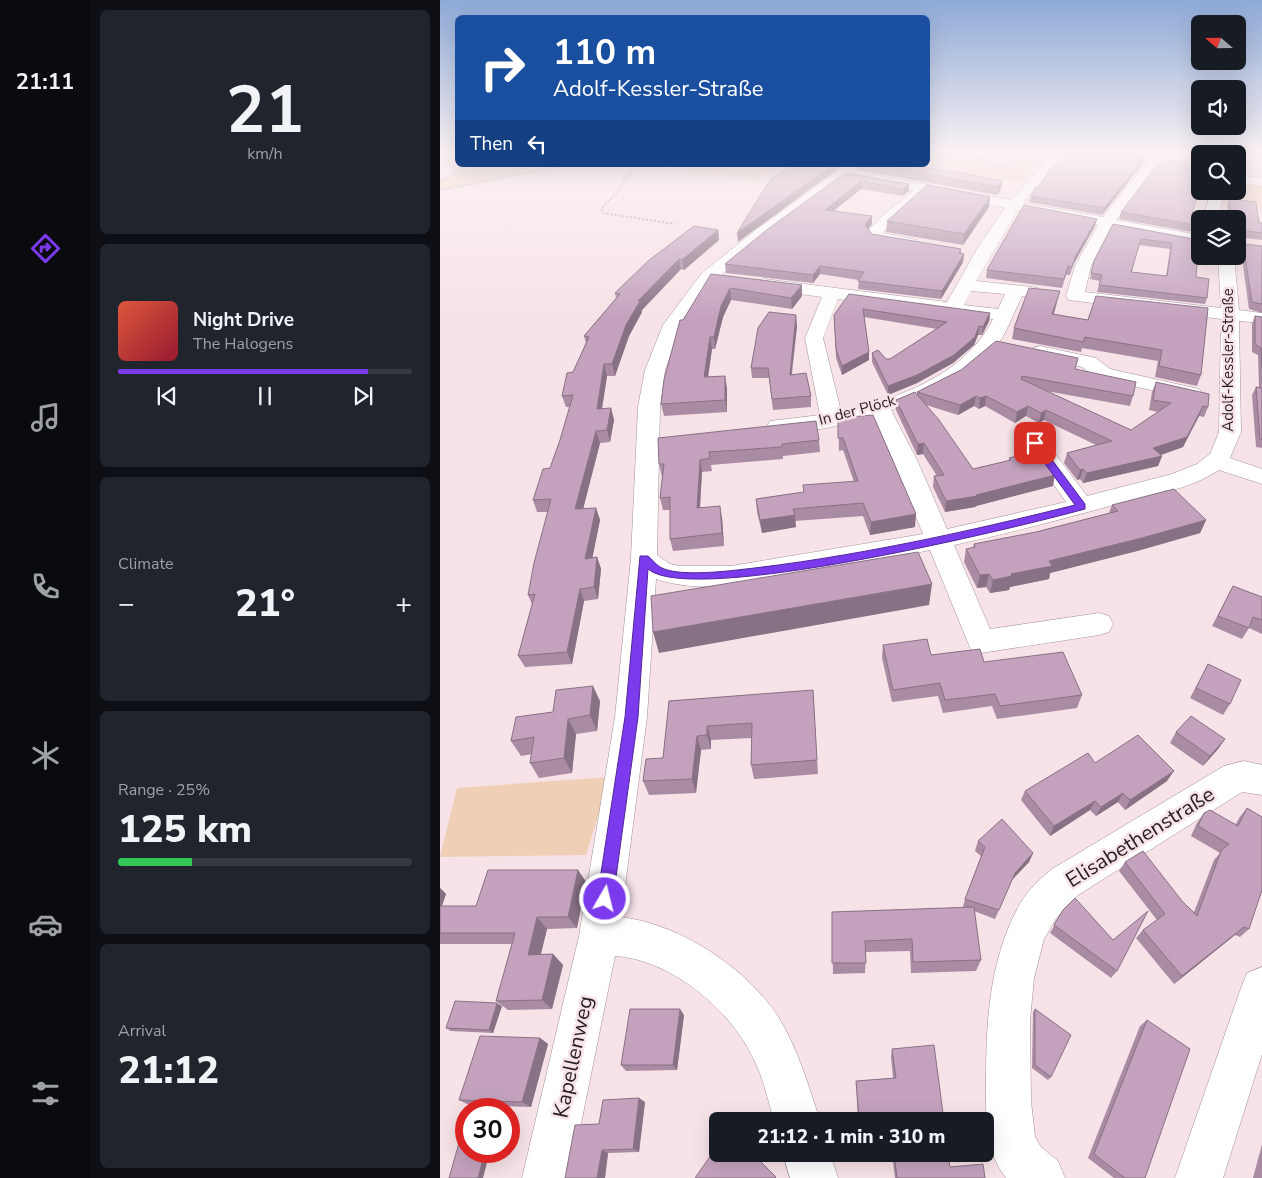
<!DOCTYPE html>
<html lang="en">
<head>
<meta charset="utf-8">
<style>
	body { margin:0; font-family:"Nunito Sans",sans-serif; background:#20242c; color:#f1f3f6; height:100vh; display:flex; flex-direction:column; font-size:19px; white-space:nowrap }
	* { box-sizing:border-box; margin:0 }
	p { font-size:16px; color:#9ea1a6 }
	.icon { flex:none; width:28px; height:28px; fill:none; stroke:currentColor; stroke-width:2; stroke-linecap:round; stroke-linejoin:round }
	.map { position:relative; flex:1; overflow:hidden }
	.side { display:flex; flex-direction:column; gap:10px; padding:10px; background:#0d0f14; width:350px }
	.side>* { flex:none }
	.banner { position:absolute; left:15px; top:15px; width:475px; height:152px; border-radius:8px; box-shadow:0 5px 20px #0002; background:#1a4fa0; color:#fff; overflow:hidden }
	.needle { width:32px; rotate:290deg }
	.fabs { position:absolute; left:751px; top:15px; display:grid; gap:10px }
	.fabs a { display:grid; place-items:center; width:55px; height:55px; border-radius:8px; background:#171b24; box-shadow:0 5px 20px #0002; font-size:25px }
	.speed { position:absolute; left:15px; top:1098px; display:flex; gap:10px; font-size:25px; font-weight:700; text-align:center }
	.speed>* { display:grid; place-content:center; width:65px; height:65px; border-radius:50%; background:#171b24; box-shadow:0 5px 20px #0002; line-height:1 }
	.speed .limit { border:8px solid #d22; background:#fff; color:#111 }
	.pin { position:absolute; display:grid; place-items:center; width:42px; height:42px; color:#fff; margin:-21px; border-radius:10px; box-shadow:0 2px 8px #0006 }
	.me { position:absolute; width:55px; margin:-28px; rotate:8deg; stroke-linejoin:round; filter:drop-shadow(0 0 4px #0008) }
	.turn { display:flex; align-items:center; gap:18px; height:105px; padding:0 15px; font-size:22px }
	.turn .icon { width:65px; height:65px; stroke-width:2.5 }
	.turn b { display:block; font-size:35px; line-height:42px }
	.then { display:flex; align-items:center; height:48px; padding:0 15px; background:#0003; gap:10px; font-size:19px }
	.big { font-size:38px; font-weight:800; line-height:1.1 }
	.side .widget { flex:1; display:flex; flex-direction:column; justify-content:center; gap:8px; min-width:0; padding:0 18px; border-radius:8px; background:#20242c }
	.side .dial { align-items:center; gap:0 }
	.dial b { font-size:65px; line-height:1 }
	.song { display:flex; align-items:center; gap:15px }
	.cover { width:60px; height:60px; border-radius:8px; background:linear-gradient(135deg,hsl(10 70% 55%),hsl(350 70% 35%)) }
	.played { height:5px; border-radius:2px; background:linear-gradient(90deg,#7c3aed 85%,#363941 85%) }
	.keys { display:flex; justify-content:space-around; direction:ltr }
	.heat { display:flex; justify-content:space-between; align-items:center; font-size:28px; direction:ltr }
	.charge { height:8px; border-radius:4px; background:linear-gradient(90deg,#34c759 25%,#363941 0) }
	.trip { position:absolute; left:269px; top:1112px; width:285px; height:50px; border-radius:8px; background:#171b24; box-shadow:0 5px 20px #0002; font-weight:800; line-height:50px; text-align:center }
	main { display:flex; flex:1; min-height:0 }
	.tab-bar { display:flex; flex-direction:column; width:90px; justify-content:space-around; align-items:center; background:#090b0e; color:#9ea1a6 }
	.tab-bar .icon { width:35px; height:35px }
	.tab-bar .selected { color:#7c3aed }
	.tab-bar b { font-size:22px; color:#f1f3f6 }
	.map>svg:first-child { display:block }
	.green { fill:#efd0b6 }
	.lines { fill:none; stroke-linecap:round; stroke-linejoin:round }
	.minor-casing { stroke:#a39196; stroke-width:1 }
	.major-casing { stroke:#a39196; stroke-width:1 }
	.path { stroke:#ad9ea2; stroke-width:2; stroke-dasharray:2 2; stroke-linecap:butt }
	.minor { fill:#fff; fill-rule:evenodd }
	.major { fill:#fff; fill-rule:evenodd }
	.wall { fill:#a98ba3; fill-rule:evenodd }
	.shaded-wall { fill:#897185 }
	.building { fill:#c4a2be; stroke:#897185; fill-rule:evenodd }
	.route { fill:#7c3aed; stroke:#51269a }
	.labels { text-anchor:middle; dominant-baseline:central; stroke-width:5; stroke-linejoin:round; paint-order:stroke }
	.far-street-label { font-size:15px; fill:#251e20; stroke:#f6e2e7 }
	.near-street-label { font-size:21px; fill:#251e20; stroke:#f6e2e7 }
</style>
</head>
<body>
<main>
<nav class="tab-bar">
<b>21:11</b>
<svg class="icon selected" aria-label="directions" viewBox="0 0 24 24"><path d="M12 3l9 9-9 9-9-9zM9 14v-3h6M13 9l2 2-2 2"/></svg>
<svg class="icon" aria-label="music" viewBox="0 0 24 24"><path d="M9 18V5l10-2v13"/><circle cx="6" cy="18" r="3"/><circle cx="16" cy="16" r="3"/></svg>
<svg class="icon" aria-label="phone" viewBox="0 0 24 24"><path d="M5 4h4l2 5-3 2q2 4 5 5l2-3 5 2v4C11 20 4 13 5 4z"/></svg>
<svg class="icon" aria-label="climate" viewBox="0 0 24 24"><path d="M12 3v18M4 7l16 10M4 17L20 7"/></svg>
<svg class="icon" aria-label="car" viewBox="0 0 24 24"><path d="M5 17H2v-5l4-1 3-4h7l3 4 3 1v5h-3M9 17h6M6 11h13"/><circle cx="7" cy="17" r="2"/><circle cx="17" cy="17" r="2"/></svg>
<svg class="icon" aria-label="filters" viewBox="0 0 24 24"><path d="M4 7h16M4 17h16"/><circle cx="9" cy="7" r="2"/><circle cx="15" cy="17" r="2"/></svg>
</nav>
<section class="side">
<div class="widget dial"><b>21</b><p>km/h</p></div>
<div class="widget">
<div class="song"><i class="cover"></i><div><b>Night Drive</b><p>The Halogens</p></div></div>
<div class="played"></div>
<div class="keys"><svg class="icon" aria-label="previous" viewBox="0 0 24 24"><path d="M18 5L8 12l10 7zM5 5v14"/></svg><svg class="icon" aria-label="pause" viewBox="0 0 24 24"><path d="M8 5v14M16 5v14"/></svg><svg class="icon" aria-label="next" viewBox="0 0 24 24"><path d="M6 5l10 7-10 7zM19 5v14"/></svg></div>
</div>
<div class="widget"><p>Climate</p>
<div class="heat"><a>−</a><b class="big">21°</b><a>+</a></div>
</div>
<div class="widget"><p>Range · 25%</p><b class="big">125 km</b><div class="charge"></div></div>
<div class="widget"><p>Arrival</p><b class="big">21:12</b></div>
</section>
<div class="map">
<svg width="822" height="1178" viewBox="0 0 822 1178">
	<rect width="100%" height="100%" fill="#f6e2e7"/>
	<g class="green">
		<polygon points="488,153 617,153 591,171 581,182 486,165"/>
		<polygon points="33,165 127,165 0,190 0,181"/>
		<polygon points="207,165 339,165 316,180"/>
		<polygon points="798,180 822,183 822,209 778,204 781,191 798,191"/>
		<polygon points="170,777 146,855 0,857 17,788"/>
	</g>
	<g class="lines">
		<g class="minor-casing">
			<g id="minor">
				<path d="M616 153H630L610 172 583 203 663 217 713 155 717 154 723 158 676 220 760 235V245L671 228 651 266 645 292 781 308 778 256H794L799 310 822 313V323L799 321 801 432 790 458 822 469V484L779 470C749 490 711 495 677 504 624 519 569 533 514 545L550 629 659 613 669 616 673 624 669 632 659 635 541 653 531 650 490 550C449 559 408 566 366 574 317 582 264 595 216 579L207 717 181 917C240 924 307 968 339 1018 358 1049 369 1087 380 1121H334C328 1100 323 1076 312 1056 289 1008 229 959 175 956L130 1178H82L139 936 175 717 191 558 198 407 205 370 223 325 262 273 317 229 406 165H420L327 235 274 281 241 325 225 370 220 407 217 555 230 564 240 566H291L483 534 454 462 433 416C406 424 357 437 330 431L327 426 330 421 380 415 365 338 382 297 324 289 318 288 316 284 318 280 324 279 507 302 540 244 565 208 486 193 451 223 443 233 477 240 480 243 477 246 472 248 437 242 432 240 427 233C439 216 457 204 473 191L427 182 425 179 427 176 432 175 571 200 601 167ZM578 210 658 225 635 266 626 296 629 300 781 319 779 432 770 454 757 464 732 474 647 496 603 438 595 436 587 438 584 443 626 502 507 529 478 462 451 410C490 397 533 379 558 344 568 330 574 312 582 296H598L601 292 598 288 592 287 536 281ZM531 291 565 294 558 309 524 305ZM398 299 553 319C526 374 457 400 401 411L383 338Z"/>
				<polygon points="798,175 822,178 822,186 798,183"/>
				<polygon points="770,191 784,191 778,219 764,219"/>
				<polygon points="600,346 656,358 670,369 759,389 762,393 759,397 752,399 656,378 642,367 593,356 590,352 593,348"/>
				<path d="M804 761 822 765V795L802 792 638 895 617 917 604 939 594 978 590 1020 591 1101 595 1137 601 1147 618 1161 625 1178H566C544 1150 546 1113 546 1079 546 1019 550 956 581 902 589 889 600 879 612 869L784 766Z"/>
				<polygon points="343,1154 390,1154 398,1178 350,1178"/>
			</g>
		</g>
		<g class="major-casing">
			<polygon id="major" points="822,967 822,1054 783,1178 735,1178 801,988 807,973"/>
		</g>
		<g class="path">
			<polyline points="546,153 534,162 580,170"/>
			<polyline points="195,165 179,190 161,209 163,213 235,224"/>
			<polyline points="0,181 33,165"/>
			<polyline points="0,190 127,165"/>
		</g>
		<use href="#minor" class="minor"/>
		<use href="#major" class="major"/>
	</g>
	<g class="wall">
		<polygon points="706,156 704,162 662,215 589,202 591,196"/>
		<polygon points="418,165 465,165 523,173 561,189 557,195 418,170"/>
		<polygon points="405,173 469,191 462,196 421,189 393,211 432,224 428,229 432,234 521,249 521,253 524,254 523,262 501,299 418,289 419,280 380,274 373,283 286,273 285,264"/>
		<polygon points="550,197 549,207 523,245 446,232 447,221"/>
		<polygon points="789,199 819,223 822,223 822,240 798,237 798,219 789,219 787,206"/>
		<polygon points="681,212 752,214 760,226 760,228 758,233 679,219"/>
		<path d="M673 224 759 240 756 277 767 298 765 304 657 292 660 281 650 279 654 261ZM699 245 730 249 726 276 692 272Z"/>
		<polygon points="655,226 633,265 630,275 626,275 622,288 546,278 547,270"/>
		<polygon points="278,230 279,240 244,270 241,269 202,310 202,312 189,336 175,376 167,376 162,409 171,408 174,420 170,442 160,443 143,509 156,508 160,520 152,558 157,557 161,569 158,599 144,601 132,664 85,667 78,656 92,604 88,595 108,512 97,512 93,500 110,468 120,440 130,407 126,407 122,396 146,343 144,336 176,298 175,293"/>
		<polygon points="803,244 822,246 822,313 809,309 801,251"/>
		<polygon points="271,274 362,285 362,296 352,309 291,300 283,317 275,349 272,349 268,377 287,388 287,412 224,416 221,404"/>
		<polygon points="409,294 550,313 549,321 542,335 538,335 534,345 513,363 477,383 448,395 432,362 432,353 446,359 450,359 497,329 424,317 429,352 429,360 402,375 396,358 394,315"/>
		<polygon points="656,296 761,375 757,386 715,377 718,361 642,348 641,352 572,339 574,328 617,302 614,314 648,320"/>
		<polygon points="815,316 822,317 822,448 816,447 812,395 816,387 819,387 818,355 812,352 812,324"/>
		<polygon points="357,326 352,374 371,396 371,407 333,410 329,378 312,378 311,368"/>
		<polygon points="636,369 693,396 690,406 606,391 691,430 718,412 709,410 712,392 716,382 768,407 764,417 759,416 743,447 721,455 722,456 718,466 643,483 640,479 637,480 624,463 627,453 656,445 604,420 599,423 586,416 575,423 545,406 539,409 534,406 518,415 486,405 533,469 569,461 569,458 613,486 536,506 535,507 505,512 493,487 494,476 497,476 483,454 477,455 456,410 456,400 477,394 477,392 521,370"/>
		<polygon points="398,418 475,527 430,535 423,516 355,521 356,527 322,533 317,512 316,499 363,492 414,482 403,450 399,451"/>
		<polygon points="218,438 379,440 380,452 343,456 343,459 271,465 272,471 262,472 260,508 282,518 284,546 233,551 230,539 230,510 223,510 220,498 222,477 219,464"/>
		<polygon points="672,505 766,520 760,533 697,551 610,573 609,579 570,587 569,590 550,593 546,587 537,588 524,562 526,549 533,548 534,544 596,532 669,513"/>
		<polygon points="793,586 822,597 822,634 809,628 802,639 772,626"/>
		<polygon points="443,645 491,655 544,662 642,695 637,708 557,719 552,706 503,713 498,696 452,702 442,658"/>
		<polygon points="768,664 790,704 783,715 750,698"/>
		<polygon points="373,690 378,774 314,779 311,765 311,738 271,740 271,749 261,750 256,793 209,795 203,781 223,758 229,701"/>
		<polygon points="160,701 157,731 136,734 132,773 99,778 90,763 92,754 81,756 71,741 113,712"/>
		<polygon points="736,732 785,739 778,749 763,766 730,743"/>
		<polygon points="655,763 727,781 685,810 678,802 656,816 650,810 610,836 581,800 585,791"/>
		<polygon points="807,808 809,929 800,937 795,935 734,984 696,938 703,930 717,920 679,871 685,862 742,901 754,912 774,860 780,853 751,836 757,823 764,813 796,824 799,818"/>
		<polygon points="538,841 593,853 589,862 571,881 555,919 534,911 541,960 536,971 471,973 470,951 426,952 425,973 393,974 392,912 525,908 523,907 525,899 541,856 535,851"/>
		<polygon points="138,870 146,882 137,928 107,929 101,954 113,954 123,965 112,1009 68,1010 56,1001 72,944 0,944 0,888 6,894 2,906 36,906"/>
		<polygon points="623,910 677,971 671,978 610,933"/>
		<polygon points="62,1006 53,1033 11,1031 6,1028"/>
		<polygon points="595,1009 611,1077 608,1080 592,1068 593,1012"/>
		<polygon points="244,1015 237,1070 186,1071 181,1065"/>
		<polygon points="707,1020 705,1178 674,1178 648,1158 700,1026"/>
		<polygon points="100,1038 108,1044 91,1107 29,1105 19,1100"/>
		<polygon points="452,1049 504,1121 418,1121 416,1081 453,1078 451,1057"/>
		<polygon points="205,1102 199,1152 168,1153 165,1178 125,1178 159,1124"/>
		<polygon points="822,1144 822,1178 813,1178"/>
		<polygon points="452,1154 508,1154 510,1167 545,1178 455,1178"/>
	</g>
	<g class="shaded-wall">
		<polygon points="706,156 704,162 662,215 664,208"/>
		<polygon points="393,165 403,165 298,242 297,233"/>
		<polygon points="421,181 421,189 385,218 385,210"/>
		<polygon points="562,181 561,189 557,195 558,187"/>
		<polygon points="469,184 469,191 462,196 463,189"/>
		<polygon points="550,197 549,207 523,245 524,234"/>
		<polygon points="432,216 432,224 425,233 425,225"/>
		<polygon points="657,219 655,226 633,265 630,275 635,257"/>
		<polygon points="278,230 279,240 244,270 242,260"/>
		<polygon points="524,254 523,262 501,299 502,291"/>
		<polygon points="239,259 241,269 202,310 202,312 189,336 175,376 172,364 186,325 198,301"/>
		<polygon points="380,266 380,274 373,283 373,275"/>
		<polygon points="362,285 362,296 352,309 351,298"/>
		<polygon points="290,288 291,300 283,317 275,349 274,337 281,306"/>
		<polygon points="620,291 617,302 610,324 612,314"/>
		<polygon points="550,313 549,321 542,335 543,327"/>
		<polygon points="356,315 357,326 350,385 350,375"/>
		<polygon points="539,326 538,335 534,345 513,363 477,383 448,395 448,386"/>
		<polygon points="270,337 272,349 266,390 264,377"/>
		<polygon points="429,352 429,360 402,375 402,366"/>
		<polygon points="164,364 167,376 160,421 157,409"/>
		<polygon points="285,376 287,388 287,412 285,400"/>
		<polygon points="536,396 534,406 518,415 520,405"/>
		<polygon points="546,396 545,406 539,409 540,398"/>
		<polygon points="588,406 586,416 575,423 577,412"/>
		<polygon points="763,406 759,416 743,447 712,458 722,456 718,466 643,483 647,473 713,448"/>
		<polygon points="171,408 174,420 170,442 167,430"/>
		<polygon points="606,410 604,420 599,423 601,413"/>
		<polygon points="156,431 160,443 140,521 135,509"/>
		<polygon points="484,443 483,454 477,455 478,444"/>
		<polygon points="260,460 262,472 259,521 257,508"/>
		<polygon points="643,469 640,479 637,480 640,470"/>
		<polygon points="615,475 613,486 536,506 535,507 505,512 506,501 536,495"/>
		<polygon points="280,506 282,518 284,546 282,533"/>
		<polygon points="156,508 160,520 150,570 145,559"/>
		<polygon points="476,514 475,527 430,535 431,522"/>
		<polygon points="355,515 356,527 322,533 320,520"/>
		<polygon points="766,520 760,533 697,551 610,573 609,579 570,587 569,590 550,593 553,580 609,561"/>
		<polygon points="157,557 161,569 158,599 154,587"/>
		<polygon points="549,574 546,587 537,588 540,575"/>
		<polygon points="492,584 489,605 219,653 213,632"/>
		<polygon points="140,589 144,601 132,664 127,652"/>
		<polygon points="153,686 160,701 157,731 150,715"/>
		<polygon points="128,719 136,734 132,773 124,758"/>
		<polygon points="267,726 271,740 271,749 267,735"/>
		<polygon points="257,736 261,750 256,793 252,779"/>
		<polygon points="785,739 778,749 763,766 770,756"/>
		<polygon points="734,771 727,781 685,810 690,800"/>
		<polygon points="683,793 678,802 656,816 661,807"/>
		<polygon points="655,801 650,810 610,836 614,826"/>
		<polygon points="593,853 589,862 571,881 555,919 575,873"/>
		<polygon points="138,870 146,882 137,928 128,917"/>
		<polygon points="0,888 6,894 0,911"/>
		<polygon points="97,917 107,929 98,965 88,955"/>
		<polygon points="804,927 795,935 734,984 742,976"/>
		<polygon points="113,954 123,965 112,1009 102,1000"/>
		<polygon points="57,1003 62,1006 53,1033 49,1030"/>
		<polygon points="240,1009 244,1015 237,1070 233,1065"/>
		<polygon points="100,1038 108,1044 91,1107 82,1102"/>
		<polygon points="199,1098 205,1102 199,1152 193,1149"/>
		<polygon points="162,1150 168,1153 165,1178 157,1178"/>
		<polygon points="45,1151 50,1151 43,1178 38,1178"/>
	</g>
	<g class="building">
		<polygon points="626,153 679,153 706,156 664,208 591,196 595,188 598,188 608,172"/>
		<polygon points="722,159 751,163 760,166 760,187 752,214 762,215 761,219 760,219 760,226 681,212"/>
		<polygon points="354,165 393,165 297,233 328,183 333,180 330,179"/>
		<polygon points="435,165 465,165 523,173 562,181 558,187"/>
		<polygon points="405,173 469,184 463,189 421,181 385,210 432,216 425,225 432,234 521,249 519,253 524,254 502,291 418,281 424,272 380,266 373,275 285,264 328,229"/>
		<polygon points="487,185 550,197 524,234 447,221"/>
		<polygon points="789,199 816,202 819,223 822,223 822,233 798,230 798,219 792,219"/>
		<polygon points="584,205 657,219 635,257 632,267 628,266 624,279 547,270"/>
		<path d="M673 224 759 240 756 277 769 279 767 298 659 285 662 275 651 273 654 261ZM701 239 732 243 727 276 691 272Z"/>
		<polygon points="254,226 278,230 242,260 239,259 198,301 200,301 186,325 172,364 164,364 157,409 171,408 167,430 156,431 135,509 156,508 145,559 157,557 154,587 140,589 127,652 78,656 95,594 88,595 94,563 111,499 93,500 103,469 110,468 120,440 133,395 122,396 127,373 133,372 149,337 144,336 180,294 175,293 208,261"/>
		<polygon points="803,244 822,246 822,304 812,302"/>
		<polygon points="271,274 362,285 351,298 290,288 281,306 274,337 270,337 264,377 285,376 285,400 221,404 224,380 240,320 243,320"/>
		<polygon points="589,288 620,291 612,314 648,320 656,296 768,308 761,375 719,366 722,350 645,337 643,342 574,328"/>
		<polygon points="409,294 550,313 543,327 539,326 535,337 514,355 477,375 448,386 432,353 438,350 446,359 450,359 507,322 423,309 429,352 402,366 396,349 394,315"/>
		<polygon points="329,312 356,315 350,375 366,373 371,396 332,399 328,368 311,368 318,328"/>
		<polygon points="815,316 822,317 822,368 821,348 815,344"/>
		<polygon points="556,341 638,358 635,369 696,382 693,396 582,376 581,379 691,430 731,403 713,400 716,382 769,394 768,407 763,406 747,437 713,448 722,456 647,473 643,469 640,470 627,453 672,441 606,410 601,413 588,406 577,412 546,396 540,398 536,396 520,405 477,392 521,370"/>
		<polygon points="816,387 822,388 822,440 820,439"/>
		<polygon points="475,392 499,420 533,469 571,460 569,458 598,451 615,475 536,495 537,496 506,501 494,476 504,475 484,443 478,444 456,400"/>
		<polygon points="433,415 476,514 431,522 423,503 353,509 355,515 320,520 316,499 364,492 363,485 418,481 403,438 398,438 398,418"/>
		<polygon points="376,421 379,440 342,444 342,447 269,452 270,458 260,460 257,508 280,506 282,533 230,539 230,497 220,498 224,464 219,464 218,438"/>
		<polygon points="734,489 766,520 702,538 609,561 612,566 571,574 572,576 553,580 549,574 540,575 526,549 535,547 534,544 596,532 678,511 672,505"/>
		<polygon points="478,552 492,584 213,632 211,596"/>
		<polygon points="793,586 822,597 822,620 813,617 809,628 778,616"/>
		<polygon points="487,639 491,655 540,649 544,662 623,652 642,695 560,706 555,694 505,700 500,683 453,690 443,645"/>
		<polygon points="768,664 801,680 790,704 756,688"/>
		<polygon points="153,686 150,715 128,719 124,758 90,763 94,737 71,741 76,717 113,712 116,690"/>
		<polygon points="373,690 377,760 311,765 312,723 267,726 267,735 257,736 252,779 203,781 206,759 223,758 229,701"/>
		<polygon points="751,716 785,739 770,756 736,732"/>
		<polygon points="698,735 734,771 690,800 683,793 661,807 655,801 614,826 585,791 648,753 655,763"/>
		<polygon points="807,808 822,817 822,890 809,929 804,927 742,976 703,930 725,914 685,862 703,851 742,901 757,916 781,851 789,844 758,826 764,813 770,810 798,826"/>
		<polygon points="562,819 593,853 575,873 559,910 525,899 545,847 538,841"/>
		<polygon points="48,870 138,870 128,917 97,917 88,955 113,954 102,1000 56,1001 75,933 0,933 0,906 36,906"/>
		<polygon points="635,898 673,940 708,911 677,971 614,925 623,910"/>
		<polygon points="534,907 541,960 473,962 472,939 425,941 426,963 392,963 392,912"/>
		<polygon points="15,1001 57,1003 49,1030 6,1028"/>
		<polygon points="190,1009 240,1009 233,1065 181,1065"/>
		<polygon points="595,1009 631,1035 611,1077 595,1065"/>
		<polygon points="707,1020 750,1049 705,1178 685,1178 654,1154"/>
		<polygon points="40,1036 100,1038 82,1102 19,1100"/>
		<polygon points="494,1045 504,1121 451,1121 451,1116 419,1119 416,1081 456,1078 452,1049"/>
		<polygon points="199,1098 193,1149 162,1150 157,1178 125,1178 135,1125 159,1124 163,1100"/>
		<polygon points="19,1143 26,1144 26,1151 45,1151 38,1178 9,1178"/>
		<polygon points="278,1145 278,1154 313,1154 336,1177 335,1178 255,1178"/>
		<polygon points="454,1154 508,1154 510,1167 543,1164 545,1178 457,1178"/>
	</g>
	<linearGradient id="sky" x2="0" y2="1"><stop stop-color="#8da9d7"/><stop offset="0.48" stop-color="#fbf2f4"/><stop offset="1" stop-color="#fbf2f4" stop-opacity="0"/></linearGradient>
	<rect width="822" height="318" fill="url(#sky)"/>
	<path class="route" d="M595 440 598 441 645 504V509C580 527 251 607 208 569L198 717 173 899 170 905 165 907 159 905 157 899 185 717 200 556H208C212 559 217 566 222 568 238 576 279 572 297 570 409 558 527 532 635 505L590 443Z"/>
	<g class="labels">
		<g class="far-street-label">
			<text transform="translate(788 360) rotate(-90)">Adolf-Kessler-Straße</text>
			<text transform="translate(417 410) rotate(-15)">In der Plöck</text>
		</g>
		<g class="near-street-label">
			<text transform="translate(700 837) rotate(-32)">Elisabethenstraße</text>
			<text transform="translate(133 1057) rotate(-78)">Kapellenweg</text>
		</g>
	</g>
</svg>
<div class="fabs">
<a><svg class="needle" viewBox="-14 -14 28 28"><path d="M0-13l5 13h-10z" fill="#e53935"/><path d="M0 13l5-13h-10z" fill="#9ea1a6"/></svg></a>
<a><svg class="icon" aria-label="sound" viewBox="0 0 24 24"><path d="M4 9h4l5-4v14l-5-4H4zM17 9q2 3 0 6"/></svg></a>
<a><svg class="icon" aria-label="search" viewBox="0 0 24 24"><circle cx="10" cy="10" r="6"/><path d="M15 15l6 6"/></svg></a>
<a><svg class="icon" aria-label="layers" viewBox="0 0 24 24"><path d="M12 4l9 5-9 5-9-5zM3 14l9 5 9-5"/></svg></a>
</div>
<div class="speed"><div class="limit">30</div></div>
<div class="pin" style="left:595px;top:443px;background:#d93025"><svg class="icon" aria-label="arrive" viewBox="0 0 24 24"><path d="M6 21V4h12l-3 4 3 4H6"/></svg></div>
<svg class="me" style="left:165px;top:899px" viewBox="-20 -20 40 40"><circle r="17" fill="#7c3aed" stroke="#fff" stroke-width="3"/><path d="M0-11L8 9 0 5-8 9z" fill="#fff"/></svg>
<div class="trip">21:12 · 1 min · 310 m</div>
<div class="banner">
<div class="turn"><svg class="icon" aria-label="right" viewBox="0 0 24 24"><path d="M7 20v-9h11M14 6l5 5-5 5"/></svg><div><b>110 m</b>Adolf-Kessler-Straße</div></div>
<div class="then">Then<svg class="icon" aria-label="left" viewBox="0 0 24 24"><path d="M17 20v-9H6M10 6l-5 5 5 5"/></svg></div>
</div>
</div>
</main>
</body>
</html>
